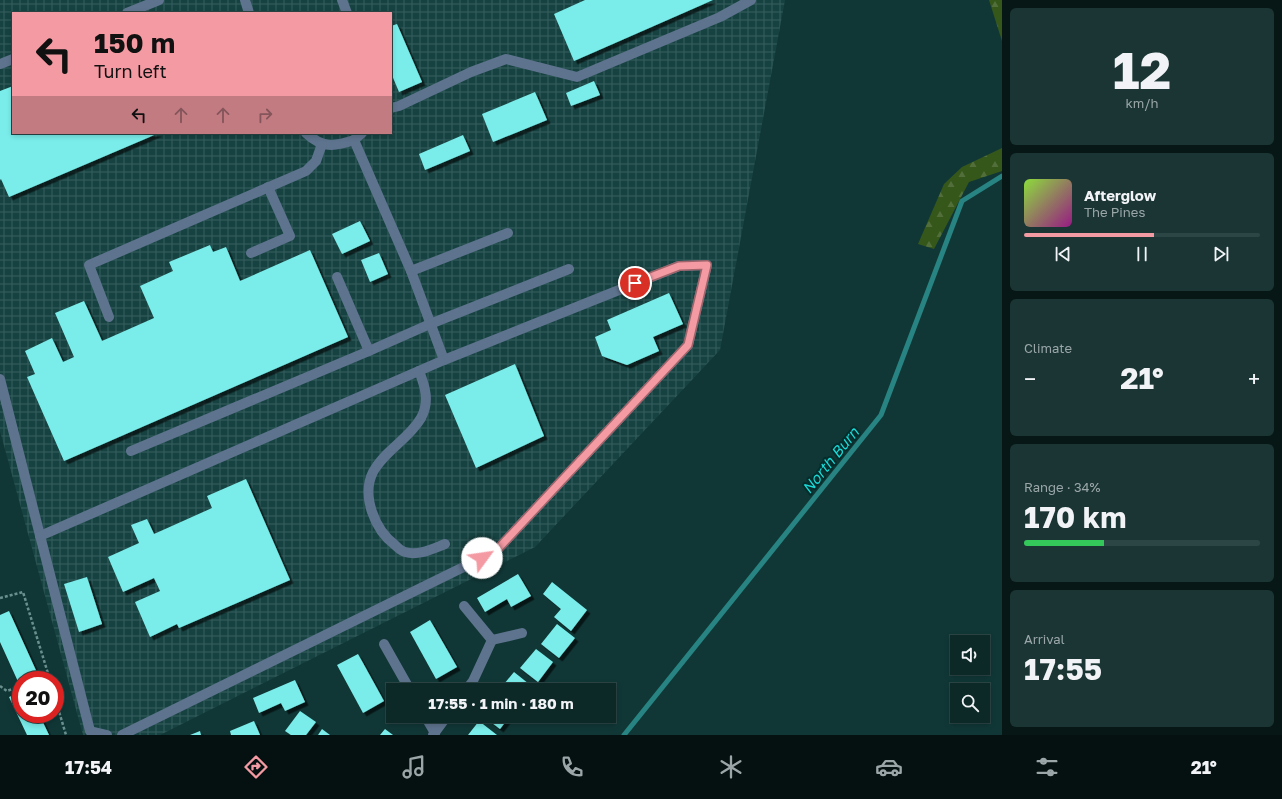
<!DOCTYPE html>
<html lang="en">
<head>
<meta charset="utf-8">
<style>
	body { margin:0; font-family:"Golos Text",sans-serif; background:#1a3534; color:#f1f3f6; height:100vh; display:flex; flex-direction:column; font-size:15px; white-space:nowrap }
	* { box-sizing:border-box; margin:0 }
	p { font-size:13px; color:#9aa6a8 }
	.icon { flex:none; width:22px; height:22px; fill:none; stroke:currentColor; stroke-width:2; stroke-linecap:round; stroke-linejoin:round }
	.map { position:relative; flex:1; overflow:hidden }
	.panel { display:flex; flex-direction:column; gap:8px; padding:8px; background:#071716; width:280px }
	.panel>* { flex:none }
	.top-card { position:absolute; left:12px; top:12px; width:380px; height:122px; border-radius:0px; box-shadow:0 2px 6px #0003,0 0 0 1px #2c4545; background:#f49aa3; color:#111; overflow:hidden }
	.tools { position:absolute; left:950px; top:635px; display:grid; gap:8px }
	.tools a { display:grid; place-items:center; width:40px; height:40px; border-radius:0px; background:#0c2928; box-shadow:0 2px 6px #0003,0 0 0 1px #2c4545; font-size:20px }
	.speed { position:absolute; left:12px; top:671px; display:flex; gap:8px; font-size:20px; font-weight:700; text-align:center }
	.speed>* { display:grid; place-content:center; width:52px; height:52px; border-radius:50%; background:#0c2928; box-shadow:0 2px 6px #0003,0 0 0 1px #2c4545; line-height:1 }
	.speed .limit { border:6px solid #d22; background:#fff; color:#111 }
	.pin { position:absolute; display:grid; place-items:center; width:34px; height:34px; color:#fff; margin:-17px; border:2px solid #fff; border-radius:50%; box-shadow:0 1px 4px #0007 }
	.me { position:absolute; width:44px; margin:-22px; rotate:59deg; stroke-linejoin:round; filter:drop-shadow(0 0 3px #0008) }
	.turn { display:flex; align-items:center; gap:14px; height:84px; padding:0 16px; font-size:18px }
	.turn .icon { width:52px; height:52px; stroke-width:2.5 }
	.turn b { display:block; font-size:28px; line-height:34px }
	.lanes { display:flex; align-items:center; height:38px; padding:0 16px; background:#0003; justify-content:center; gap:20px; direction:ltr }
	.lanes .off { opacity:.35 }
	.big { font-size:30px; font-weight:700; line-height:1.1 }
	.panel .card { flex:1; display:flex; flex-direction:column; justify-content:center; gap:6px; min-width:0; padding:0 14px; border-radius:6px; background:#1a3534 }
	.panel .dial { align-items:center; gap:0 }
	.dial b { font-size:52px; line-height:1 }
	.song { display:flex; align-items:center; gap:12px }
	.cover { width:48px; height:48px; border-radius:6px; background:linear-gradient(135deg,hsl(90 70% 55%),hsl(310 70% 35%)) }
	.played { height:4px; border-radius:2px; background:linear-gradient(90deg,#f49aa3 55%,#2c4545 55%) }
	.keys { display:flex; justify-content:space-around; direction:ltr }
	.heat { display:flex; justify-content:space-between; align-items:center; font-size:22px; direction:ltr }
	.charge { height:6px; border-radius:3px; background:linear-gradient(90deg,#34c759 34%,#2c4545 0) }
	.trip { position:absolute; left:386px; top:683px; width:230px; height:40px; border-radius:0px; background:#0c2928; box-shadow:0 2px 6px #0003,0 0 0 1px #2c4545; font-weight:700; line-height:40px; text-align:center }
	.tab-bar { display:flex; height:64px; justify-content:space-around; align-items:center; background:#051010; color:#9aa6a8 }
	.tab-bar .icon { width:28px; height:28px }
	.tab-bar .current { color:#f49aa3 }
	.tab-bar b { font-size:18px; color:#f1f3f6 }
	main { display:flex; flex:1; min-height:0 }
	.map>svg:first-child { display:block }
	.industrial { fill:url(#industrial-grid); fill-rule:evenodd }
	.forest { fill:url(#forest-firs) }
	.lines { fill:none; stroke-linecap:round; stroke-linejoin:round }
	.stream { stroke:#278482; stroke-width:5 }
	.building { fill:#7aedea; filter:url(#shadow) }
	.path { stroke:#6a8f8e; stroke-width:2.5; stroke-dasharray:3 2; stroke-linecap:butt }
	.minor { stroke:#5e738d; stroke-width:10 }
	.route-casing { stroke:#9f646a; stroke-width:10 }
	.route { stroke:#f49aa3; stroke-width:7 }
	.labels { text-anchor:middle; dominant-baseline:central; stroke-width:4; stroke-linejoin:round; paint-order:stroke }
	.water-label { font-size:15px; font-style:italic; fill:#1adad7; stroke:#042d2c }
</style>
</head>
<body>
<main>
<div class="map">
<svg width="1002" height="735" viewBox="0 0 1002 735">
	<defs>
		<pattern id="industrial-grid" width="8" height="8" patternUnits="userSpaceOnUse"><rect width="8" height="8" fill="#164342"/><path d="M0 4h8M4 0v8" fill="none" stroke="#365e5d"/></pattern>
		<pattern id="forest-firs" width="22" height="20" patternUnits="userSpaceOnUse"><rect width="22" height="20" fill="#36571a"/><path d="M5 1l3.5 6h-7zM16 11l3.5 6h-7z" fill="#526f3b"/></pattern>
		<filter id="shadow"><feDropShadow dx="3.5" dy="3.5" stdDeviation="0" flood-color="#0009"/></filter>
	</defs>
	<rect width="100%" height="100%" fill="#103736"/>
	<path class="industrial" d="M0 0H785L720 350 535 547 160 735H83L0 431ZM13 13H391V133H13Z"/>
	<g class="forest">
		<polygon points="989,0 1002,0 1002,41"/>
		<polygon points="1002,148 1002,171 969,182 934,249 918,244 944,184 962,167"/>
	</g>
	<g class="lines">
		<polyline class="stream" points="624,735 881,415 962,201 1002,176"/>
	</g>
	<g class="building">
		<polygon points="585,0 713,0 574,61 554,14"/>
		<polygon points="397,24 422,82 399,92 391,73 391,26"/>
		<polygon points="594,81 600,95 571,106 566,93"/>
		<polygon points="13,86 13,133 159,133 9,197 1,179 0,180 0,91"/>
		<polygon points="535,92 547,120 493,142 482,114"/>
		<polygon points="463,135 470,151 425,170 419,154"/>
		<polygon points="360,221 370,241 342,254 332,234"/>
		<polygon points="210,245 213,252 226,247 240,281 310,250 348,337 64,461 27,377 35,374 25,351 52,338 63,362 74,357 55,313 84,301 102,341 154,318 140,286 173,271 169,262"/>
		<polygon points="379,253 388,274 370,282 361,260"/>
		<polygon points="669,293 683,324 653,337 659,351 627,365 602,356 595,337 611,330 607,320"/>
		<polygon points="515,364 544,436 476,468 445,395"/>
		<polygon points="246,479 290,580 179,628 177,624 150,637 135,602 160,591 154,578 123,592 108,557 139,543 131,525 147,519 154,534 212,508 207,496"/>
		<polygon points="518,574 531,596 511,607 507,599 485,612 477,598"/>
		<polygon points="87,577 102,624 79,632 64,584"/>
		<polygon points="552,582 587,610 571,631 554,617 561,609 543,594"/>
		<polygon points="9,611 39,677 32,680 21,680 20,686 0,642 0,615"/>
		<polygon points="430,620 457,667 436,679 410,632"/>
		<polygon points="557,624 575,638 559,658 541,644"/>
		<polygon points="536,649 553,662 538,682 520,668"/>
		<polygon points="358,654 384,701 363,713 337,665"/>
		<polygon points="514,672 534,688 532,690 499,690"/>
		<polygon points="295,680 305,702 285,711 281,703 259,713 253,698"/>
		<polygon points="21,692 21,714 39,714 49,735 27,735 9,697"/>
		<polygon points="300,711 316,722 306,735 291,735 285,731"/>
		<polygon points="483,716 510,716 500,729"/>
		<polygon points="254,721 260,735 231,735 230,731"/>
		<polygon points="479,721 497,735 468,735"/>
		<polygon points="322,729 330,735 318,735"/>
		<polygon points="385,729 393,735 380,735"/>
		<polygon points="200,731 201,735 190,735"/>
	</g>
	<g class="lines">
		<g class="path">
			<polyline points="0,598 23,592 50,680"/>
			<polyline points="37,680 48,676"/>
			<polyline points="0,686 7,691 21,686"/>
			<polyline points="55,698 66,735"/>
		</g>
		<g class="minor">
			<polyline points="245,0 249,13"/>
			<polyline points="342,0 347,13"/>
			<polyline points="127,13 159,0"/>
			<polyline points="0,64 13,59"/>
			<polyline points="391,108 399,106 471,72 506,59 577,77 720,17 751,0"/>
			<path d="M306 133C322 148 334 147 354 140"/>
			<polyline points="362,133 354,140 411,271 444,360"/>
			<polyline points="251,253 290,236 268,187"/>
			<polyline points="411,271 508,233"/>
			<polyline points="337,277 369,351"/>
			<polyline points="109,317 89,265 306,171 316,161 322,144"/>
			<path d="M419 371C425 386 430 402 421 418 409 439 384 451 373 472 361 496 375 530 395 545 398 548 401 551 405 552 419 556 432 549 445 544"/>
			<polyline points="0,379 90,731 107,735"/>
			<polyline points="131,451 369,351 430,324 569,269"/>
			<polyline points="40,536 444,360 679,266 707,265 688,345 496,551 122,735"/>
			<polyline points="464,606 492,640 473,681 466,690"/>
			<polyline points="492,640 522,633"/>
			<polyline points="384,644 410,690"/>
			<polyline points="425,716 435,733"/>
			<polyline points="433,735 447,716"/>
		</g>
	</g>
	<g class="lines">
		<g class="route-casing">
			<polyline id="route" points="482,558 496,551 688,345 707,265 679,266 635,283"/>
		</g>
		<use href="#route" class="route"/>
	</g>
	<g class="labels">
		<g class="water-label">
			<text transform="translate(830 460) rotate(-51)">North Burn</text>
		</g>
	</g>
</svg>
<div class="tools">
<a><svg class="icon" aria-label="sound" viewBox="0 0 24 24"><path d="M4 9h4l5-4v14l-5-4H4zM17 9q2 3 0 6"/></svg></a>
<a><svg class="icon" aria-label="search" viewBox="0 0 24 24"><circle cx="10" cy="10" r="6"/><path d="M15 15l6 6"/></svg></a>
</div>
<div class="speed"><div class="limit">20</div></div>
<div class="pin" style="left:635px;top:283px;background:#d93025"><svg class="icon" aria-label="arrive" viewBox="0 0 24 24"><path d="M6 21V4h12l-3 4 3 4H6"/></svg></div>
<svg class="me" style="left:482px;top:558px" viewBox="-20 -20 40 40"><circle r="19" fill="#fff"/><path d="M0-13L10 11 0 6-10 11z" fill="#f49aa3"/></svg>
<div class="trip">17:55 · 1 min · 180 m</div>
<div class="top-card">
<div class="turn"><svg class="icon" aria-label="left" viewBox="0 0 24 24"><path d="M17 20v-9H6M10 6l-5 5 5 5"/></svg><div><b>150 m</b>Turn left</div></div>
<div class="lanes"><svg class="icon" aria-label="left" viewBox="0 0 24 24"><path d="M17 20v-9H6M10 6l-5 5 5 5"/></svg><svg class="icon off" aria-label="ahead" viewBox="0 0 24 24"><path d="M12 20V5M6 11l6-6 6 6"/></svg><svg class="icon off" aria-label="ahead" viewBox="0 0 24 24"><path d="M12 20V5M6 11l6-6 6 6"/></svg><svg class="icon off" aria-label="right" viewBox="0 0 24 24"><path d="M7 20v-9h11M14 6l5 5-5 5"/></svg></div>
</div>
</div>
<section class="panel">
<div class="card dial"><b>12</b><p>km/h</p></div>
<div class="card">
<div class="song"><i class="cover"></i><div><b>Afterglow</b><p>The Pines</p></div></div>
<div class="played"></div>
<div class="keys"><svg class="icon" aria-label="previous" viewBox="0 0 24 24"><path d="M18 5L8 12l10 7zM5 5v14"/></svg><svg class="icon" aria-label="pause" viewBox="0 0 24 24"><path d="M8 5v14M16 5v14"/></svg><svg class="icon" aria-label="next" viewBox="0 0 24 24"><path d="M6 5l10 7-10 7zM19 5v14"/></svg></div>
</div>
<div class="card"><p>Climate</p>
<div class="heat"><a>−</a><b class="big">21°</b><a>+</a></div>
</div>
<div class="card"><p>Range · 34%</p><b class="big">170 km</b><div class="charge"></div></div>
<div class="card"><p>Arrival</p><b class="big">17:55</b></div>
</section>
</main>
<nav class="tab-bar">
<b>17:54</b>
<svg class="icon current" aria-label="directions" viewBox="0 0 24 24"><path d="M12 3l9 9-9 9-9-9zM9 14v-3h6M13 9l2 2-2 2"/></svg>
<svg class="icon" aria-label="music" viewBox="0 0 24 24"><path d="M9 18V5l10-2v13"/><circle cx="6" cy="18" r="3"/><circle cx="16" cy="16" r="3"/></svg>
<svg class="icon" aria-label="phone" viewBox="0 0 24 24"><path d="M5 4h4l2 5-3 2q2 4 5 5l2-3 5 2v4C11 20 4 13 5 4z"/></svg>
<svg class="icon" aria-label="climate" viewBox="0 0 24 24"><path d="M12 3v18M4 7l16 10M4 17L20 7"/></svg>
<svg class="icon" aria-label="car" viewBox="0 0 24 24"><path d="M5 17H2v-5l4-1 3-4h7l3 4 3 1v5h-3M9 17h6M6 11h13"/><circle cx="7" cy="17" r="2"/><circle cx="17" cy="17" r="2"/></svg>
<svg class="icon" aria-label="filters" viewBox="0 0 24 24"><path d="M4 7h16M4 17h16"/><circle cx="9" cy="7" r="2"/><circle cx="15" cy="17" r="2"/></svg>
<b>21°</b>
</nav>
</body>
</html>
